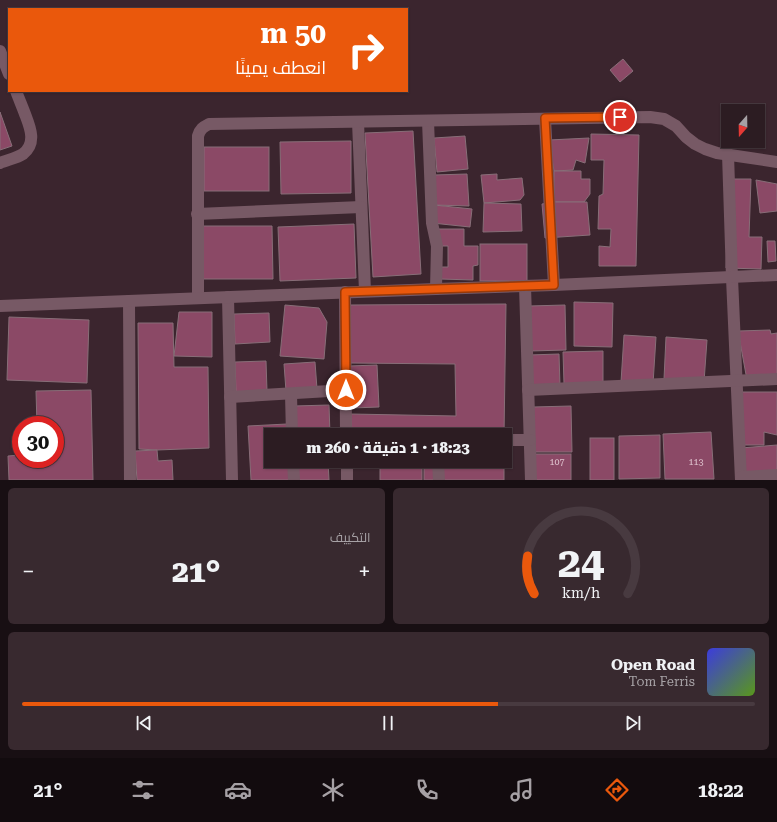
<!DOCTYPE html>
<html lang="ar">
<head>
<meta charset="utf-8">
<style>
	body { margin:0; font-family:"Roboto Serif",Cairo,serif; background:#38292f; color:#f1f3f6; direction:rtl; height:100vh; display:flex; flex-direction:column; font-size:15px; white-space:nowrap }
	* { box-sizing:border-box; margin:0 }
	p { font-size:13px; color:#a6a1a5 }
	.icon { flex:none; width:22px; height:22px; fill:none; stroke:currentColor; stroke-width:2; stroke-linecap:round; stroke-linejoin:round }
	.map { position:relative; height:480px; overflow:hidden; direction:ltr }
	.drawer { display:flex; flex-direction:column; gap:8px; padding:8px; background:#180f13; flex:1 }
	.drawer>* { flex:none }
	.top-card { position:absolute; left:8px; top:8px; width:400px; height:84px; border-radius:0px; box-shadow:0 1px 3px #0004,0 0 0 1px #483a40; direction:rtl; background:#ea580c; color:#fff; overflow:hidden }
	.needle { width:26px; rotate:200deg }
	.tools { position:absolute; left:721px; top:104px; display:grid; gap:8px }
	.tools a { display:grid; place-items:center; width:44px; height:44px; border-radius:0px; background:#2c1c22; box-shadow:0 1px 3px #0004,0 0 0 1px #483a40; font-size:20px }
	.speed { position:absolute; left:12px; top:416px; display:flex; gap:8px; font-size:20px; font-weight:700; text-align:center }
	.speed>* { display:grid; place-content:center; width:52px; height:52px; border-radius:50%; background:#2c1c22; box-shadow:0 1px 3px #0004,0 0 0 1px #483a40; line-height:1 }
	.speed .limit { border:6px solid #d22; background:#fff; color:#111 }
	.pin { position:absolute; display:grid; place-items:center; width:34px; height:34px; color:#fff; margin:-17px; border:2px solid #fff; border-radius:50%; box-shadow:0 1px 4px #0007 }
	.me { position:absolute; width:44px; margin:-22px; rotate:0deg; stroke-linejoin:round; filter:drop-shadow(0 0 3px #0008) }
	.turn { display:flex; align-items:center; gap:14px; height:84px; padding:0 16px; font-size:18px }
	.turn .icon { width:52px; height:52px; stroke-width:2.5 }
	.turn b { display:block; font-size:28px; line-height:34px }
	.big { font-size:30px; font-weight:800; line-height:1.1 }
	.drawer .widget { flex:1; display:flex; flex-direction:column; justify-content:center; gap:6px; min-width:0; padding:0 14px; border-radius:6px; background:#38292f }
	.drawer .dial { align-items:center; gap:0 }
	.dial svg { height:104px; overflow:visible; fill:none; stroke:#483a40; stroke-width:7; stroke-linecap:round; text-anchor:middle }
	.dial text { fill:#f1f3f6; stroke:none }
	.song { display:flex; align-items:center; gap:12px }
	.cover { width:48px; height:48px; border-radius:6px; background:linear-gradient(135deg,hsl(240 70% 55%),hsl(90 70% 35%)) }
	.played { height:4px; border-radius:2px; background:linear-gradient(90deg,#ea580c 65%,#483a40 65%) }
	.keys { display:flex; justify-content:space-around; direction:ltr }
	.heat { display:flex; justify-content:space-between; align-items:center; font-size:22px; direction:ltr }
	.drawer .tiles { flex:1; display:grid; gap:8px; grid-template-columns:1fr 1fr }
	.widget:last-child { grid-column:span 2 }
	.trip { position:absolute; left:264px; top:428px; width:248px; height:40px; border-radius:0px; background:#2c1c22; box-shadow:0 1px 3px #0004,0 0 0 1px #483a40; font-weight:800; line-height:40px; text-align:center; direction:rtl }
	.tab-bar { display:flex; height:64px; justify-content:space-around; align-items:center; background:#120b0e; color:#a6a1a5 }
	.tab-bar .icon { width:28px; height:28px }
	.tab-bar .active { color:#ea580c }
	.tab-bar b { font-size:18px; color:#f1f3f6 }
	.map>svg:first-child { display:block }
	.building { fill:#8b4966; stroke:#886e78 }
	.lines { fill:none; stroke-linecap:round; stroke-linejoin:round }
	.minor { stroke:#775965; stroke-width:12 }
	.route-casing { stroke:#983908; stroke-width:10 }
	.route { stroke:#ea580c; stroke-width:7 }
	.labels { text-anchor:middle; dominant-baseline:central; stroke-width:4; stroke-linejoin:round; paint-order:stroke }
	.number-label { font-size:9px; fill:#e1c6d1 }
</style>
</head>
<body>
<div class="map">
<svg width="777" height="480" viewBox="0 0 777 480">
	<rect width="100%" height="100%" fill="#3b252e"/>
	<g class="building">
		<polygon points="623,59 633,71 620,82 610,70"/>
		<polygon points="0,112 12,146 0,150"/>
		<polygon points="413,131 421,274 373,277 365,133"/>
		<polygon points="591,134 639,135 636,266 599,266 599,246 610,247 611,229 598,229 599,196 603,194 604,160 591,160"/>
		<polygon points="465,136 468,169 437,172 434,138"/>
		<polygon points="589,138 585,163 576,160 573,170 554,171 549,140"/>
		<polygon points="351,141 351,193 281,194 280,142"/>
		<rect x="204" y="147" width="65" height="44"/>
		<polygon points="554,171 581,171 581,179 590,179 590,194 584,202 554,202"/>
		<polygon points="467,174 469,206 434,205 434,175"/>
		<polygon points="497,174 497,180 522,178 524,195 520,200 484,203 481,175"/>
		<polygon points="729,179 751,179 749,237 762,237 761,269 726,268"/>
		<polygon points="756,180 777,184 777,211 760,213"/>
		<polygon points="554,202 587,202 590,235 545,238 542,204"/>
		<polygon points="484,203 521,204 522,231 483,232"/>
		<polygon points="434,205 472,209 470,227 432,223"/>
		<polygon points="354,224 356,278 280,281 278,227"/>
		<polygon points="201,226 272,226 273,279 201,279"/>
		<polygon points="437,229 464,229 464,246 478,246 478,265 473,266 473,280 440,279 439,267 448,267 448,246 437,246"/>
		<polygon points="767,241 775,241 776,261 768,262"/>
		<rect x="480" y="244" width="47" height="37"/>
		<polygon points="574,302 613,303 612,347 574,346"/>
		<polygon points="506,304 504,435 352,435 351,414 456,416 455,364 350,363 350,305"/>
		<polygon points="285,305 319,308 327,322 324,359 280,356"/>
		<polygon points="565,305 566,350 530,351 529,306"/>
		<polygon points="179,312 212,312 212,357 174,356"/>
		<polygon points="269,313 270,342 235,344 234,314"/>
		<polygon points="9,317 89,320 87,383 7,380"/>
		<polygon points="138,323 173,323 174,367 208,367 209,448 157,450 139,449"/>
		<polygon points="770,330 771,334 777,333 777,378 747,380 738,331"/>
		<polygon points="624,335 656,337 653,384 621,382"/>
		<polygon points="666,337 707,340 704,382 664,379"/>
		<polygon points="603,351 603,384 564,384 563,352"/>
		<polygon points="559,354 560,386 531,387 529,355"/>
		<polygon points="266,361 267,391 236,392 235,362"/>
		<polygon points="315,362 317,389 286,391 284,364"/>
		<polygon points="377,365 379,407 351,408 349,366"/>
		<polygon points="91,390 93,480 9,480 8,456 21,455 21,459 55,459 55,425 37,425 36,391"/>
		<polygon points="740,392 777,392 777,435 764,432 764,445 740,445"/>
		<polygon points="329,405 330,435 296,435 294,406"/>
		<polygon points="571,406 572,452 534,452 533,407"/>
		<polygon points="287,424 288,435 271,435 271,461 289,461 290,480 251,480 248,426"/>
		<polygon points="711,432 714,479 665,479 663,434"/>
		<polygon points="660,435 660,478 619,479 619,436"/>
		<rect x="590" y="438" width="24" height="42"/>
		<polygon points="777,445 777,474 743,476 741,448"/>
		<polygon points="157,450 158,461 172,460 173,480 137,480 135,451"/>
		<rect x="534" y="454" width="37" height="26"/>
		<polygon points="296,461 328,461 329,480 297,480"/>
		<polygon points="380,461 422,463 422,480 380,480"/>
		<polygon points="424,461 433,461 434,480 424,480"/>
		<rect x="442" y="461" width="62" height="19"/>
	</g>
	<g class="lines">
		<g class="minor">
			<polyline points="0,51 9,74"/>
			<polyline points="545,119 554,285"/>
			<polyline points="428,121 432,223 437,246 436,289"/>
			<polyline points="358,122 365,291"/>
			<polyline points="728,154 732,278 741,480"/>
			<path d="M0 163C7 160 17 158 23 154 37 143 30 127 25 114 22 106 19 99 16 91"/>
			<polyline points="197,214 361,207"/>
			<polyline points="525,286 531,480"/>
			<polyline points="345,292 346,435"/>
			<polyline points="228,297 232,480"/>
			<path d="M198 298V136C200 129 203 127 209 124L650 117 664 119 676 126 686 137 695 144 705 149 717 153 777 162"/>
			<polyline points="129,301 130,480"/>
			<polyline points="0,306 436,289 554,285 777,275"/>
			<polyline points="528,390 777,379"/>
			<polyline points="291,394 292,435"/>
			<polyline points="230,397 346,390"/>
			<polyline points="505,440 530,440"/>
			<polyline points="293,461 294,480"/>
			<polyline points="347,461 347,480"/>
			<polyline points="438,461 439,480"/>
			<polyline points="741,477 777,475"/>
		</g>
	</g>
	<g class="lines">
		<g class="route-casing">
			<polyline id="route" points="346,390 345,292 554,285 545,118 620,117"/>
		</g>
		<use href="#route" class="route"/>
	</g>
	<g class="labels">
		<g class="number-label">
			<text x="557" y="462">107</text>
			<text x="696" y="462">113</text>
		</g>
	</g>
</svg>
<div class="tools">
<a><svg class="needle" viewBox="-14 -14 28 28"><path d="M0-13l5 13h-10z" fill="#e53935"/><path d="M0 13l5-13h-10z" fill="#a6a1a5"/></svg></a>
</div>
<div class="speed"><div class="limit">30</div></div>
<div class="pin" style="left:620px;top:117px;background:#d93025"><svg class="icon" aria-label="arrive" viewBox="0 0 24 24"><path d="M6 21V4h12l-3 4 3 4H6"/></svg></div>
<svg class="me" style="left:346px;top:390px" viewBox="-20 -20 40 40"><circle r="17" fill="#ea580c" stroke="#fff" stroke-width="3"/><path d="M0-11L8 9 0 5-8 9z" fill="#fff"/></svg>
<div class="trip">18:23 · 1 دقيقة · 260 m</div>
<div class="top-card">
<div class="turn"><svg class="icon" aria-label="right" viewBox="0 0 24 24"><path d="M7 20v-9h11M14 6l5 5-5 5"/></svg><div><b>50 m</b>انعطف يمينًا</div></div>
</div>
</div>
<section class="drawer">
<div class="tiles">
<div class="widget dial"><svg viewBox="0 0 100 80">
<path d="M14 69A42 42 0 1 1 86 69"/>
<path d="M14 69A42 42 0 0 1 9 40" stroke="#ea580c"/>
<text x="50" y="56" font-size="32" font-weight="700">24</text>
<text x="50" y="72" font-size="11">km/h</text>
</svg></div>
<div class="widget"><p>التكييف</p>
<div class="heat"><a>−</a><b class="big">21°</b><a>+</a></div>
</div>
<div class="widget">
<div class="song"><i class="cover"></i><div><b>Open Road</b><p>Tom Ferris</p></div></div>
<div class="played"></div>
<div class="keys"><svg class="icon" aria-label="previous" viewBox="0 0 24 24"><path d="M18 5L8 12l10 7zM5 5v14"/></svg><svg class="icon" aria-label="pause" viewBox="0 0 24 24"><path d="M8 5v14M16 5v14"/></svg><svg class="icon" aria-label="next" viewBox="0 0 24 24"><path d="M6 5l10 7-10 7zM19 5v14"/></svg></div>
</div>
</div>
</section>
<nav class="tab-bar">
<b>18:22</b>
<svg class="icon active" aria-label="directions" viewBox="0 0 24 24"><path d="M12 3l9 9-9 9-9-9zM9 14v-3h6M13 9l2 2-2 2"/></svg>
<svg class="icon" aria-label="music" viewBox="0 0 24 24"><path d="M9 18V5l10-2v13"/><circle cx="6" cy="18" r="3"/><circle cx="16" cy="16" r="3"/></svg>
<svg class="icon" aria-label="phone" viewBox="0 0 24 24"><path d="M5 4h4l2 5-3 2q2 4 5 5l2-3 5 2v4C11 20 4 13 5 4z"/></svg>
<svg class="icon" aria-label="climate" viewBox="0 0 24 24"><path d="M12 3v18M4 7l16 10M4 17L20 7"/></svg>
<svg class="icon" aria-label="car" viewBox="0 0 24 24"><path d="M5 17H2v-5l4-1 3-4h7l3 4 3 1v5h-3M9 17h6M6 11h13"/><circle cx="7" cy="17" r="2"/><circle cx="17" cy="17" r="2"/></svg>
<svg class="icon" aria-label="filters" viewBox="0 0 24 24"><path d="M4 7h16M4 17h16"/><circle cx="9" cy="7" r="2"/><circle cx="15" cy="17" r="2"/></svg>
<b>21°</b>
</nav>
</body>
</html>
